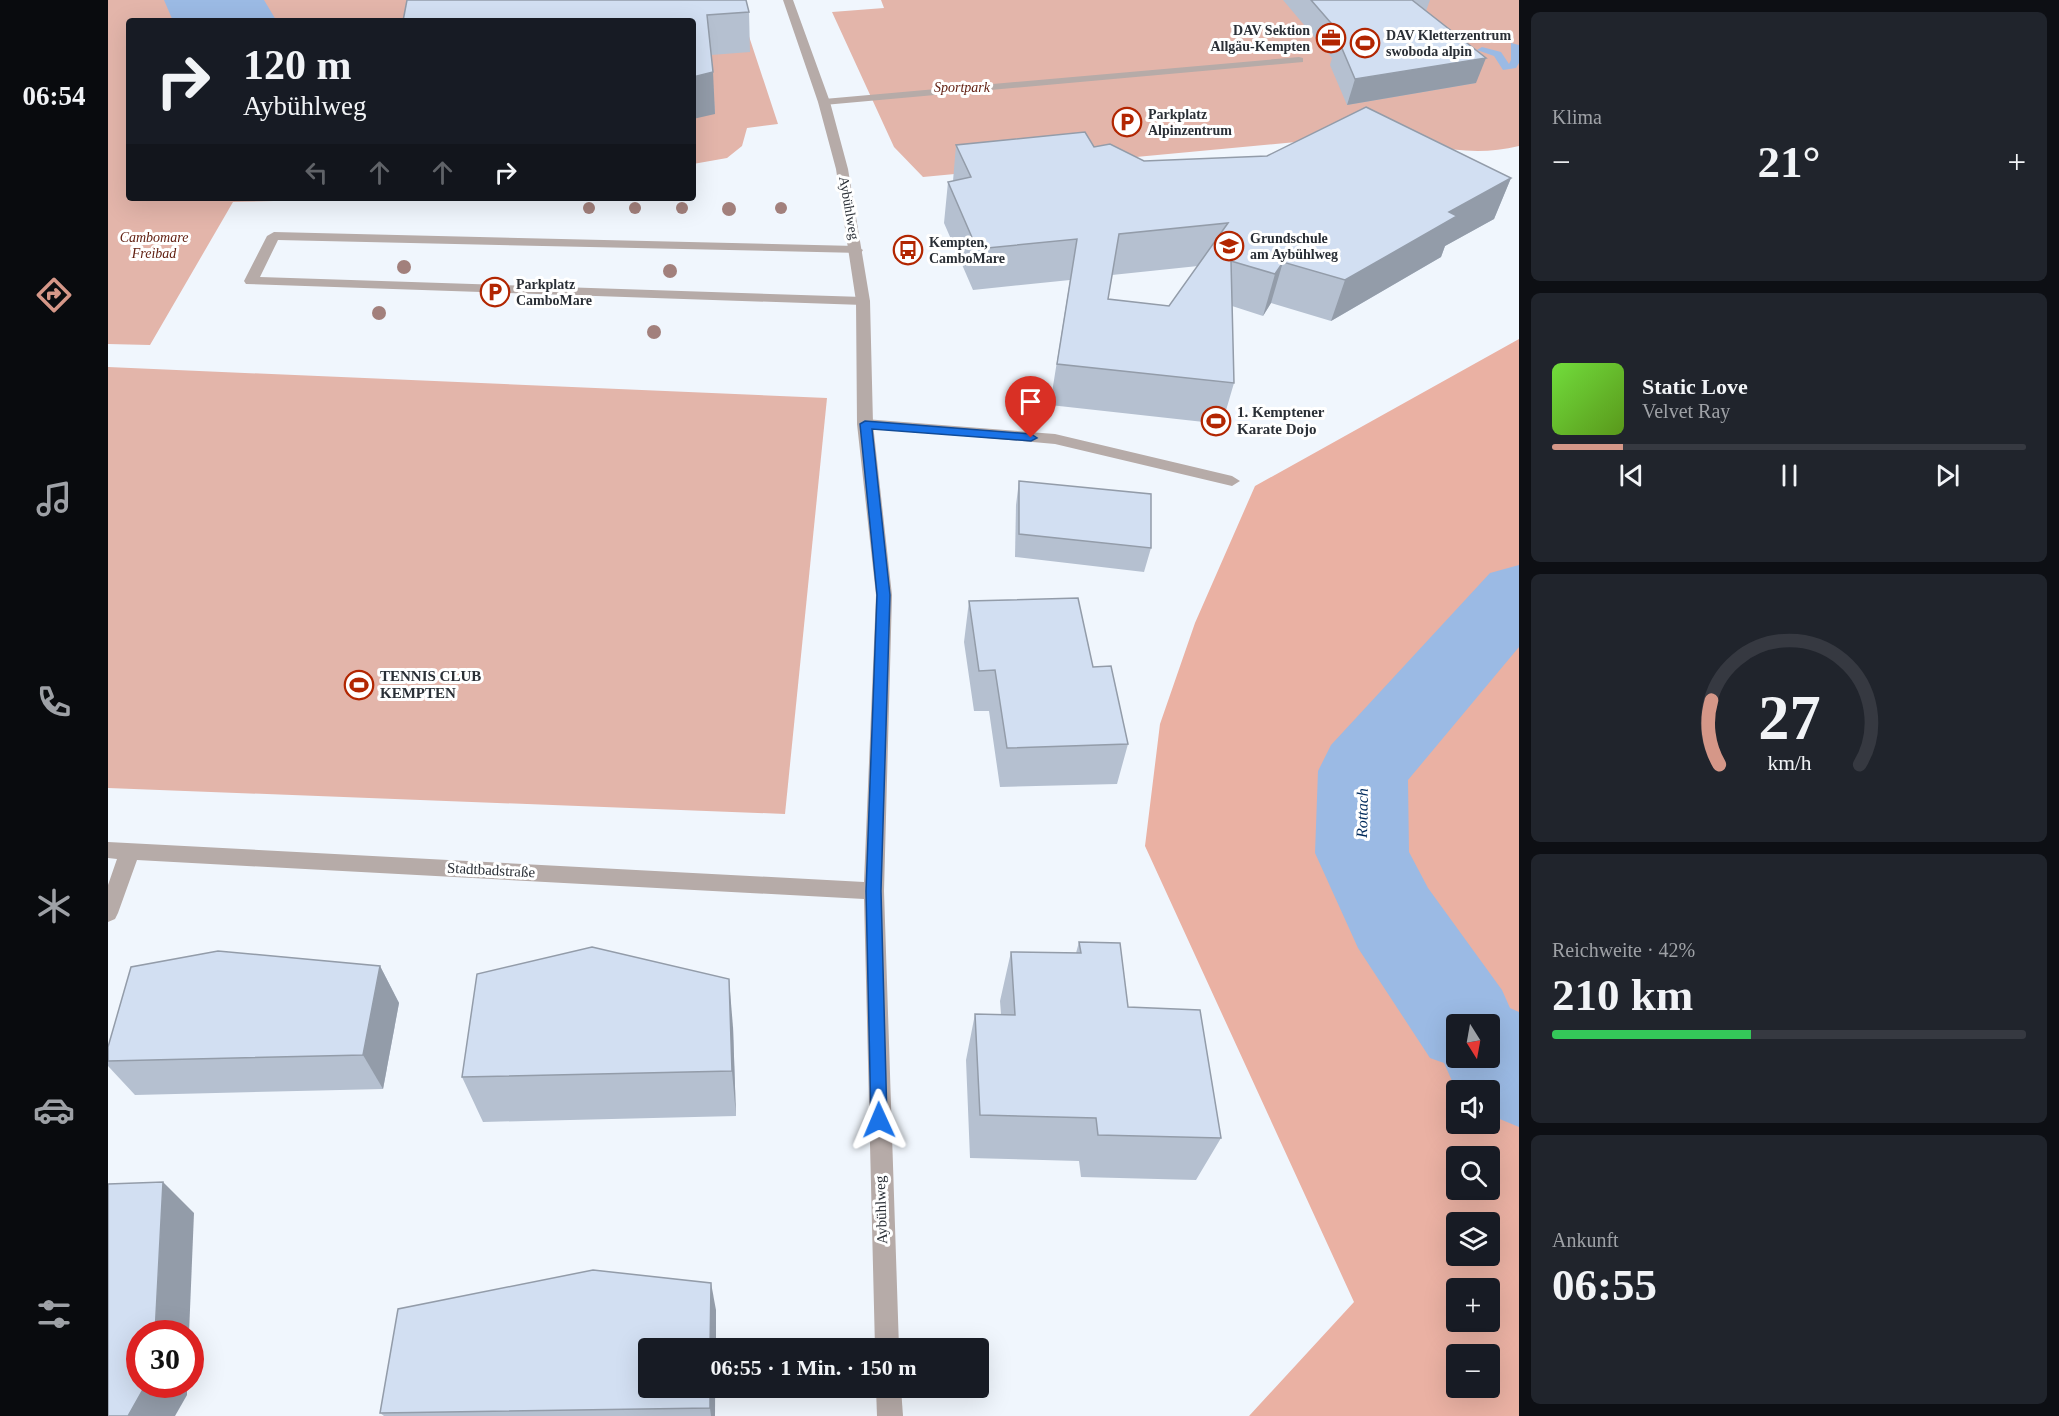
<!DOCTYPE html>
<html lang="de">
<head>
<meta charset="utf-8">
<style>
	body { margin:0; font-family:Georgia,serif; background:#20242c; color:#f1f3f6; height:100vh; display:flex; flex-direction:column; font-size:22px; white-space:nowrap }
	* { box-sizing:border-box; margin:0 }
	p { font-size:20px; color:#9ea1a6 }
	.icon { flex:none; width:33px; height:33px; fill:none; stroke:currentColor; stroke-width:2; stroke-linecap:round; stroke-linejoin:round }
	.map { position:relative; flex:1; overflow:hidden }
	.details { display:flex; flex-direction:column; gap:12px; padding:12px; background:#0d0f14; width:540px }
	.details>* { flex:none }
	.top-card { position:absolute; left:18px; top:18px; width:570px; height:183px; border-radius:6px; box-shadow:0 6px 24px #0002; background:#171b24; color:#f1f3f6; overflow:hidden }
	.needle { width:39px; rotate:169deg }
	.controls { position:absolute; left:1338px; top:1014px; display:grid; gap:12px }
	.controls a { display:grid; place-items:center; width:54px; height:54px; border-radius:6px; background:#171b24; box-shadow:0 6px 24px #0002; font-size:30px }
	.speed { position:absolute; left:18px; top:1320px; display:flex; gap:12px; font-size:30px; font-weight:700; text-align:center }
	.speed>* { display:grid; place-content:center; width:78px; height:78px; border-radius:50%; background:#171b24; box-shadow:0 6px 24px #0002; line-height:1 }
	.speed .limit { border:9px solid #d22; background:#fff; color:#111 }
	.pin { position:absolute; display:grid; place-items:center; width:51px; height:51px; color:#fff; margin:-62px -26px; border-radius:50% 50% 50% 0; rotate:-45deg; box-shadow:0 0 6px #0007 }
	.pin .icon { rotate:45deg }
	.me { position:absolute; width:66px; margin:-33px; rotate:359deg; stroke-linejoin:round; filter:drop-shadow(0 0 4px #0008) }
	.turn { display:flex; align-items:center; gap:21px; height:126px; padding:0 18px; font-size:27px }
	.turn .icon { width:78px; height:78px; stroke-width:2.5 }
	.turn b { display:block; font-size:42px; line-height:51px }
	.lanes { display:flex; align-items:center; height:57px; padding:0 18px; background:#0003; justify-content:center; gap:30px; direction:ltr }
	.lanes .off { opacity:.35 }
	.big { font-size:45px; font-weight:700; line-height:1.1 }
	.details .tile { flex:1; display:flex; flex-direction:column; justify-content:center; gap:9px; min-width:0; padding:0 21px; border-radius:9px; background:#20242c }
	.details .dial { align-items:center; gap:0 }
	.dial svg { height:156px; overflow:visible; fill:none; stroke:#363941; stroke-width:7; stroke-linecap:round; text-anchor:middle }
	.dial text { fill:#f1f3f6; stroke:none }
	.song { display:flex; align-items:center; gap:18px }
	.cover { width:72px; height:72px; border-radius:9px; background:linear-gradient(135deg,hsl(100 70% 55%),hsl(90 70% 35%)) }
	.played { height:6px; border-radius:3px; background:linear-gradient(90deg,#d59788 15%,#363941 15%) }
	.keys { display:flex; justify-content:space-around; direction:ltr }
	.heat { display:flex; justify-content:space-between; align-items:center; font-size:33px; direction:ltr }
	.charge { height:9px; border-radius:4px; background:linear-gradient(90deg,#34c759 42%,#363941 0) }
	.trip { position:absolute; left:530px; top:1338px; width:351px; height:60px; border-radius:6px; background:#171b24; box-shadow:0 6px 24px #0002; font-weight:700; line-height:60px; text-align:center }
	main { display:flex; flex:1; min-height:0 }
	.tabs { display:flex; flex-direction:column; width:108px; justify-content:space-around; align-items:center; background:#090b0e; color:#9ea1a6 }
	.tabs .icon { width:42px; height:42px }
	.tabs .active { color:#d59788 }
	.tabs b { font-size:27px; color:#f1f3f6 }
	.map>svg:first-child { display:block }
	.green { fill:#e3b5aa }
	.forest { fill:#eab1a3; fill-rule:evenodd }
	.water { fill:#9bbae4 }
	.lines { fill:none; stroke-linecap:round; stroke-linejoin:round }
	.stream { fill:#9bbae4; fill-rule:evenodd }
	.river { fill:#9bbae4; fill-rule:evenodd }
	.lane { fill:#b6aba8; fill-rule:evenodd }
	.street { fill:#b6aba8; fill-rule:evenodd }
	.tree { fill:#a2807c }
	.wall { fill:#b5c0d0; fill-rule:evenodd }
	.shaded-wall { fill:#939ca9 }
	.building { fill:#d2dff2; stroke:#939ca9; stroke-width:1.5; fill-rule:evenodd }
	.route { fill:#1a73e8; stroke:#114b97; stroke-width:1.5 }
	.labels { text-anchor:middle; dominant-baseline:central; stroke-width:6; stroke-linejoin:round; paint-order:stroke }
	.far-poi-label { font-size:14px; font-weight:bold; fill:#2a2f36; stroke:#fff; text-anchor:start }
	.far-park-label { font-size:14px; font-style:italic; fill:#622012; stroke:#fff }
	.far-street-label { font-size:14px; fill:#2a2f36; stroke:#fff }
	.poi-label { font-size:15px; font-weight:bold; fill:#2a2f36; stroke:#fff; text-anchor:start }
	.street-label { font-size:15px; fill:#2a2f36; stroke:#fff }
	.water-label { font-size:16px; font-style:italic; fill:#002a5b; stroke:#fff }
</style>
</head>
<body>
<main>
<nav class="tabs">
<b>06:54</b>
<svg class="icon active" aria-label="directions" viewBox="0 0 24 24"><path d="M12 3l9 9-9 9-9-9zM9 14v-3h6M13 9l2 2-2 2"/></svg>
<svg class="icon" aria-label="music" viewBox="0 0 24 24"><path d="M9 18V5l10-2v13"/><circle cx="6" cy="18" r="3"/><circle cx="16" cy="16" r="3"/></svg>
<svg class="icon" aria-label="phone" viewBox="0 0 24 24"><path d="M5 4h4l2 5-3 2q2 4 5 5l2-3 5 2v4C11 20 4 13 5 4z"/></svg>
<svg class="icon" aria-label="climate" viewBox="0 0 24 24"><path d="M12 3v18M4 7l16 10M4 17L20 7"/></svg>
<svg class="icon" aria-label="car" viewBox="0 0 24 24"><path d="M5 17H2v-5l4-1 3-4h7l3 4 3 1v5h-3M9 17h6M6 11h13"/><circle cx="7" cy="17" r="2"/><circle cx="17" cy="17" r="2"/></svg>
<svg class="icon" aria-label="filters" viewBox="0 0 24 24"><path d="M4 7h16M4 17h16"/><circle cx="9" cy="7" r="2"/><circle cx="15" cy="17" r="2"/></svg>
</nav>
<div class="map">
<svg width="1411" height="1416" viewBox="0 0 1411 1416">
	<rect width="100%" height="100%" fill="#f0f6fd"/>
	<g class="green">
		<polygon points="0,0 629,0 670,124 639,128 634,146 619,158 585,164 585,21 21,21 21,198 286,198 125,202 42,345 0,344"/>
		<path d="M773 0H1411V146C1362 158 1321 146 1273 134L815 177 786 147 724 12 776 8Z"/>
		<polygon points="0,367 719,398 677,814 0,788"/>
	</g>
	<path class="forest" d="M1411 339V1416H1141L1246 1302 1037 846 1052 724 1087 623 1147 486ZM1348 1024H1382V1058H1348ZM1348 1090H1382V1124H1348ZM1348 1156H1382V1190H1348ZM1348 1222H1382V1256H1348ZM1348 1288H1382V1322H1348ZM1348 1354H1382V1388H1348Z"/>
	<polygon class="water" points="56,0 156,0 168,20 65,21"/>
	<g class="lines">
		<polygon class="stream" points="1403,43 1411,45 1411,63 1408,68 1395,70 1386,56 1369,50 1374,47 1393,52 1401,64 1403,60"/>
		<path class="river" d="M1411 565V647L1300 780 1301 852 1320 888 1394 990 1402 1008 1411 1012V1127L1382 1115V1090H1352L1345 1083 1336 1063 1322 1058 1250 948 1207 853 1210 771 1223 745 1382 573ZM1348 1024H1382V1058H1348Z"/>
		<g class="lane">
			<polygon points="1191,57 1195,58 1195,62 716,105 710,102 716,99"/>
			<polygon points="166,232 748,246 755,250 753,253 170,240 152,277 755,297 762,301 755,305 138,284 136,281 159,236"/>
			<polygon points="757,419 947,434 1124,476 1132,481 1124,486 947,444 752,427 749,424"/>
		</g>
		<g class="street">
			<polygon points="675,0 685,0 722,102 740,169 762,301 765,424 784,595 776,891 791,1348 767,1348 756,899 29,860 10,913 7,919 0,922 0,885 9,859 0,858 0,842 756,882 768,595 749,424 748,301 728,169 710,102"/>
			<polygon points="768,1388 793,1388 795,1416 769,1416"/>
		</g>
	</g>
	<g class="tree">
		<circle cx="481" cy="208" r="6"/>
		<circle cx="527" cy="208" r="6"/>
		<circle cx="574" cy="208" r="6"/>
		<circle cx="673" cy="208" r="6"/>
		<circle cx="621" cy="209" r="7"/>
		<circle cx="296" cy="267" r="7"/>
		<circle cx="562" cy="271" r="7"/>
		<circle cx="271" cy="313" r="7"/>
		<circle cx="546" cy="332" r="7"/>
	</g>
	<g class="wall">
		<polygon points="299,0 641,12 642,52 603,55 607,114"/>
		<polygon points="1175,0 1322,0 1318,11 1368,83 1239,105 1222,65 1224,58"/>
		<path d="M848 145 986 147 1036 161 1403 178 1386 219 1337 246 1333 257 1223 321 1163 303 1155 316 1124 306 1126 383 1114 424 942 405 962 280 865 290 836 223 840 182 845 181ZM1090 266 1061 306 1000 299 1004 275Z"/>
		<polygon points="911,481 1043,548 1036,572 907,557 908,505"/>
		<polygon points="861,601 985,667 1020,744 1009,784 892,787 881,711 866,711 856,642"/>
		<polygon points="971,942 1020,1007 1113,1138 1088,1180 973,1177 971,1161 862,1158 858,1060 867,1014 893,1014 892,1001 903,952 968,953"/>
		<polygon points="272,966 291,1003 275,1089 27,1095 0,1066 0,1047"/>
		<polygon points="625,1027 628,1116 375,1122 354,1077"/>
		<polygon points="608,1310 607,1416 276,1416 272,1413"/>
	</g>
	<g class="shaded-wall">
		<polygon points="1378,58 1368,83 1239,105 1247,79"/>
		<polygon points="605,72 607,114 585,119 585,77"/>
		<polygon points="1403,178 1386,219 1337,246 1333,257 1223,321 1237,280 1341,212"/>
		<polygon points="1175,262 1163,303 1155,316 1167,274"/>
		<polygon points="272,966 291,1003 275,1089 255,1055"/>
		<polygon points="621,979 625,1027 628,1116 624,1071"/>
		<polygon points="55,1182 86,1213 81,1334 47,1334"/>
		<polygon points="603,1283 608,1310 608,1348 602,1348"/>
		<polygon points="38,1384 79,1384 79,1395 67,1416 20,1416"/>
		<polygon points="602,1388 607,1388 607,1416 603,1416 602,1408"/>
	</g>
	<g class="building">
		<polygon points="299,0 638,0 641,12 599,15 605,72 585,77 585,21 295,21"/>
		<polygon points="1203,0 1304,0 1378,58 1247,79 1230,39 1236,38"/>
		<path d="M1258 107 1403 178 1341 212 1349 216 1237 280 1175 262 1167 274 1123 261 1126 383 949 364 969 239 869 249 840 182 863 177 848 145 977 132 986 147 1002 144 1036 161 1159 156ZM1120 223 1061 306 1000 299 1011 234Z"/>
		<polygon points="911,481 1043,494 1043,548 911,534"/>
		<polygon points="970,598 985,667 1003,666 1020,744 899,748 887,670 871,671 861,601"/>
		<polygon points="971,942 1012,943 1020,1007 1092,1010 1113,1138 990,1135 988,1118 872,1115 867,1014 907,1015 903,952 973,953"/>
		<polygon points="484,947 621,979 624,1071 354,1077 369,974"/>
		<polygon points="110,951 272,966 255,1055 0,1061 0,1047 23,967"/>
		<polygon points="55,1182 47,1334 32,1334 32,1384 38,1384 20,1416 0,1416 0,1184"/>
		<polygon points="485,1270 603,1283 602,1348 540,1348 540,1388 602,1388 602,1408 272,1413 290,1309"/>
	</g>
	<polygon class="route" points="757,421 923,434 929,438 923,441 764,429 782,595 773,891 779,1120 777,1126 771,1128 765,1126 763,1120 758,891 769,595 752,424"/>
	<defs>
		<g id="office-ring" transform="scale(1.5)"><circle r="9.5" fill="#fff" stroke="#b22601" stroke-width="1.5"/><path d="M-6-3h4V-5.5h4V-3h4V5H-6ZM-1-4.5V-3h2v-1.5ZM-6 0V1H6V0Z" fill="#b22601"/></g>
		<g id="stadium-ring" transform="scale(1.5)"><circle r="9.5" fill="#fff" stroke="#b22601" stroke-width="1.5"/><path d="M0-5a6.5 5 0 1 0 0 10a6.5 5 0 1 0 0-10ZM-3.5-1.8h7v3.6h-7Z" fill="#b22601"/></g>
		<g id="parking-ring" transform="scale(1.5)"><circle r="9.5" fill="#fff" stroke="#b22601" stroke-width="1.5"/><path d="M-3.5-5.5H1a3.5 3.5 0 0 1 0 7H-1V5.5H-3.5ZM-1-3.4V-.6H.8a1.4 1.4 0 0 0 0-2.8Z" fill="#b22601"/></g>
		<g id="school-ring" transform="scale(1.5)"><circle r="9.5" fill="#fff" stroke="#b22601" stroke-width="1.5"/><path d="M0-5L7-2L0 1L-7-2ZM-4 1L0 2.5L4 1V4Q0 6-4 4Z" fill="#b22601"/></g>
		<g id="bus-ring" transform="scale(1.5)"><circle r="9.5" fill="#fff" stroke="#b22601" stroke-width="1.5"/><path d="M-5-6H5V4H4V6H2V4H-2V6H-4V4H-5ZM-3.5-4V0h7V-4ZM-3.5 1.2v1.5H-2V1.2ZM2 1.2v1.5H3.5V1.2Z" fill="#b22601"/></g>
	</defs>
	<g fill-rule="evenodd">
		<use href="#office-ring" x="1223" y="38"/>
		<use href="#stadium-ring" x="1257" y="43"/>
		<use href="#parking-ring" x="1019" y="122"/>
		<use href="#school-ring" x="1121" y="246"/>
		<use href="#bus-ring" x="800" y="250"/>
		<use href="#parking-ring" x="387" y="292"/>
		<use href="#stadium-ring" x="1108" y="421"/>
		<use href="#stadium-ring" x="251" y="685"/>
	</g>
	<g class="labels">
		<g class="far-poi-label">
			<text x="1202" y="30" text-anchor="end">DAV Sektion<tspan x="1202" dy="16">Allgäu-Kempten</tspan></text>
			<text x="1278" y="35">DAV Kletterzentrum<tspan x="1278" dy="16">swoboda alpin</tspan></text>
			<text x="1040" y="114">Parkplatz<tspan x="1040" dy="16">Alpinzentrum</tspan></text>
			<text x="1142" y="238">Grundschule<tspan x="1142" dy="16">am Aybühlweg</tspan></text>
			<text x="821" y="242">Kempten,<tspan x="821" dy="16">CamboMare</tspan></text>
			<text x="408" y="284">Parkplatz<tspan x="408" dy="16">CamboMare</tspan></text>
		</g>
		<g class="far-park-label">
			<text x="854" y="87">Sportpark</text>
			<text x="46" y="237">Cambomare<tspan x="46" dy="16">Freibad</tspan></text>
		</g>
		<g class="far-street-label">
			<text transform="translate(741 208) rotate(80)">Aybühlweg</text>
		</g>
		<g class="poi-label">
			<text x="1129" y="412">1. Kemptener<tspan x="1129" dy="17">Karate Dojo</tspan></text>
			<text x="272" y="676">TENNIS CLUB<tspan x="272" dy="17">KEMPTEN</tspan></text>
		</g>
		<g class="street-label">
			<text transform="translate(383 870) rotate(3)">Stadtbadstraße</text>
			<text transform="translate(773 1210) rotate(-92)">Aybühlweg</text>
		</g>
		<g class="water-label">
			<text transform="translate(1254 813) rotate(-89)">Rottach</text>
		</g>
	</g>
</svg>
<div class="controls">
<a><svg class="needle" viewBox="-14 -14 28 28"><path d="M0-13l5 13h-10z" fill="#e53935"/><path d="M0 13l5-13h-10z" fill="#9ea1a6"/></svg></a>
<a><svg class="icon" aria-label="sound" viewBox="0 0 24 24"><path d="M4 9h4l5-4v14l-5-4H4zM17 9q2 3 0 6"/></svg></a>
<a><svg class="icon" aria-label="search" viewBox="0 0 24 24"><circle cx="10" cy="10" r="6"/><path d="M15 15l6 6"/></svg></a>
<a><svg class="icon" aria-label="layers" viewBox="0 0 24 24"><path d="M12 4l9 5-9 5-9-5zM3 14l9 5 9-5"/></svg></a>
<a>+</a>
<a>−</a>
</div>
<div class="speed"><div class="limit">30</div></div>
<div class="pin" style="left:923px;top:438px;background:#d93025"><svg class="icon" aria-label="arrive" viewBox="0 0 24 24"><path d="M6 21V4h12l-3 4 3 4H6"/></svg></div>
<svg class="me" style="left:771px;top:1120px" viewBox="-20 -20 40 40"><path d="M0-17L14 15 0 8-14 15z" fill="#1a73e8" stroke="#fff" stroke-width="4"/></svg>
<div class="trip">06:55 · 1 Min. · 150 m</div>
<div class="top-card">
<div class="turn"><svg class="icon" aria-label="right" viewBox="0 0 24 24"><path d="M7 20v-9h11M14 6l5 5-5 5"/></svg><div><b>120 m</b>Aybühlweg</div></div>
<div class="lanes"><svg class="icon off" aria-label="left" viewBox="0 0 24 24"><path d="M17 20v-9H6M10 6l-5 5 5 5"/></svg><svg class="icon off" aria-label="ahead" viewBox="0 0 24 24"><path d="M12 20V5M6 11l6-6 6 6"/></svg><svg class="icon off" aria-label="ahead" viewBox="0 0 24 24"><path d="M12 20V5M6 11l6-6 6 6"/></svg><svg class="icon" aria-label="right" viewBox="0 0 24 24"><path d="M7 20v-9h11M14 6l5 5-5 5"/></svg></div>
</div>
</div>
<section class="details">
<div class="tile"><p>Klima</p>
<div class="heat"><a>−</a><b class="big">21°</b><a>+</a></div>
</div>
<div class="tile">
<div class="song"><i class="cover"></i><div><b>Static Love</b><p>Velvet Ray</p></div></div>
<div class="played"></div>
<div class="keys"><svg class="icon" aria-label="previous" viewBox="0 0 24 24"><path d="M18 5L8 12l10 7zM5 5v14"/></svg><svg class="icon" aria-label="pause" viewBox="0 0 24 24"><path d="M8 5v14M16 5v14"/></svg><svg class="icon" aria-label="next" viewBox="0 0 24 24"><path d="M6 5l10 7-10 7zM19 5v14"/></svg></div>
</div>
<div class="tile dial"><svg viewBox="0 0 100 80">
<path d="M14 69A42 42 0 1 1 86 69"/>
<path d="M14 69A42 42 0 0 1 10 36" stroke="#d59788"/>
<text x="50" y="56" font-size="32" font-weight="700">27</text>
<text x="50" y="72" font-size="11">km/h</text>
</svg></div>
<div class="tile"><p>Reichweite · 42%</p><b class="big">210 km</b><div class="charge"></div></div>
<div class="tile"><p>Ankunft</p><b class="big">06:55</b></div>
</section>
</main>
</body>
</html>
